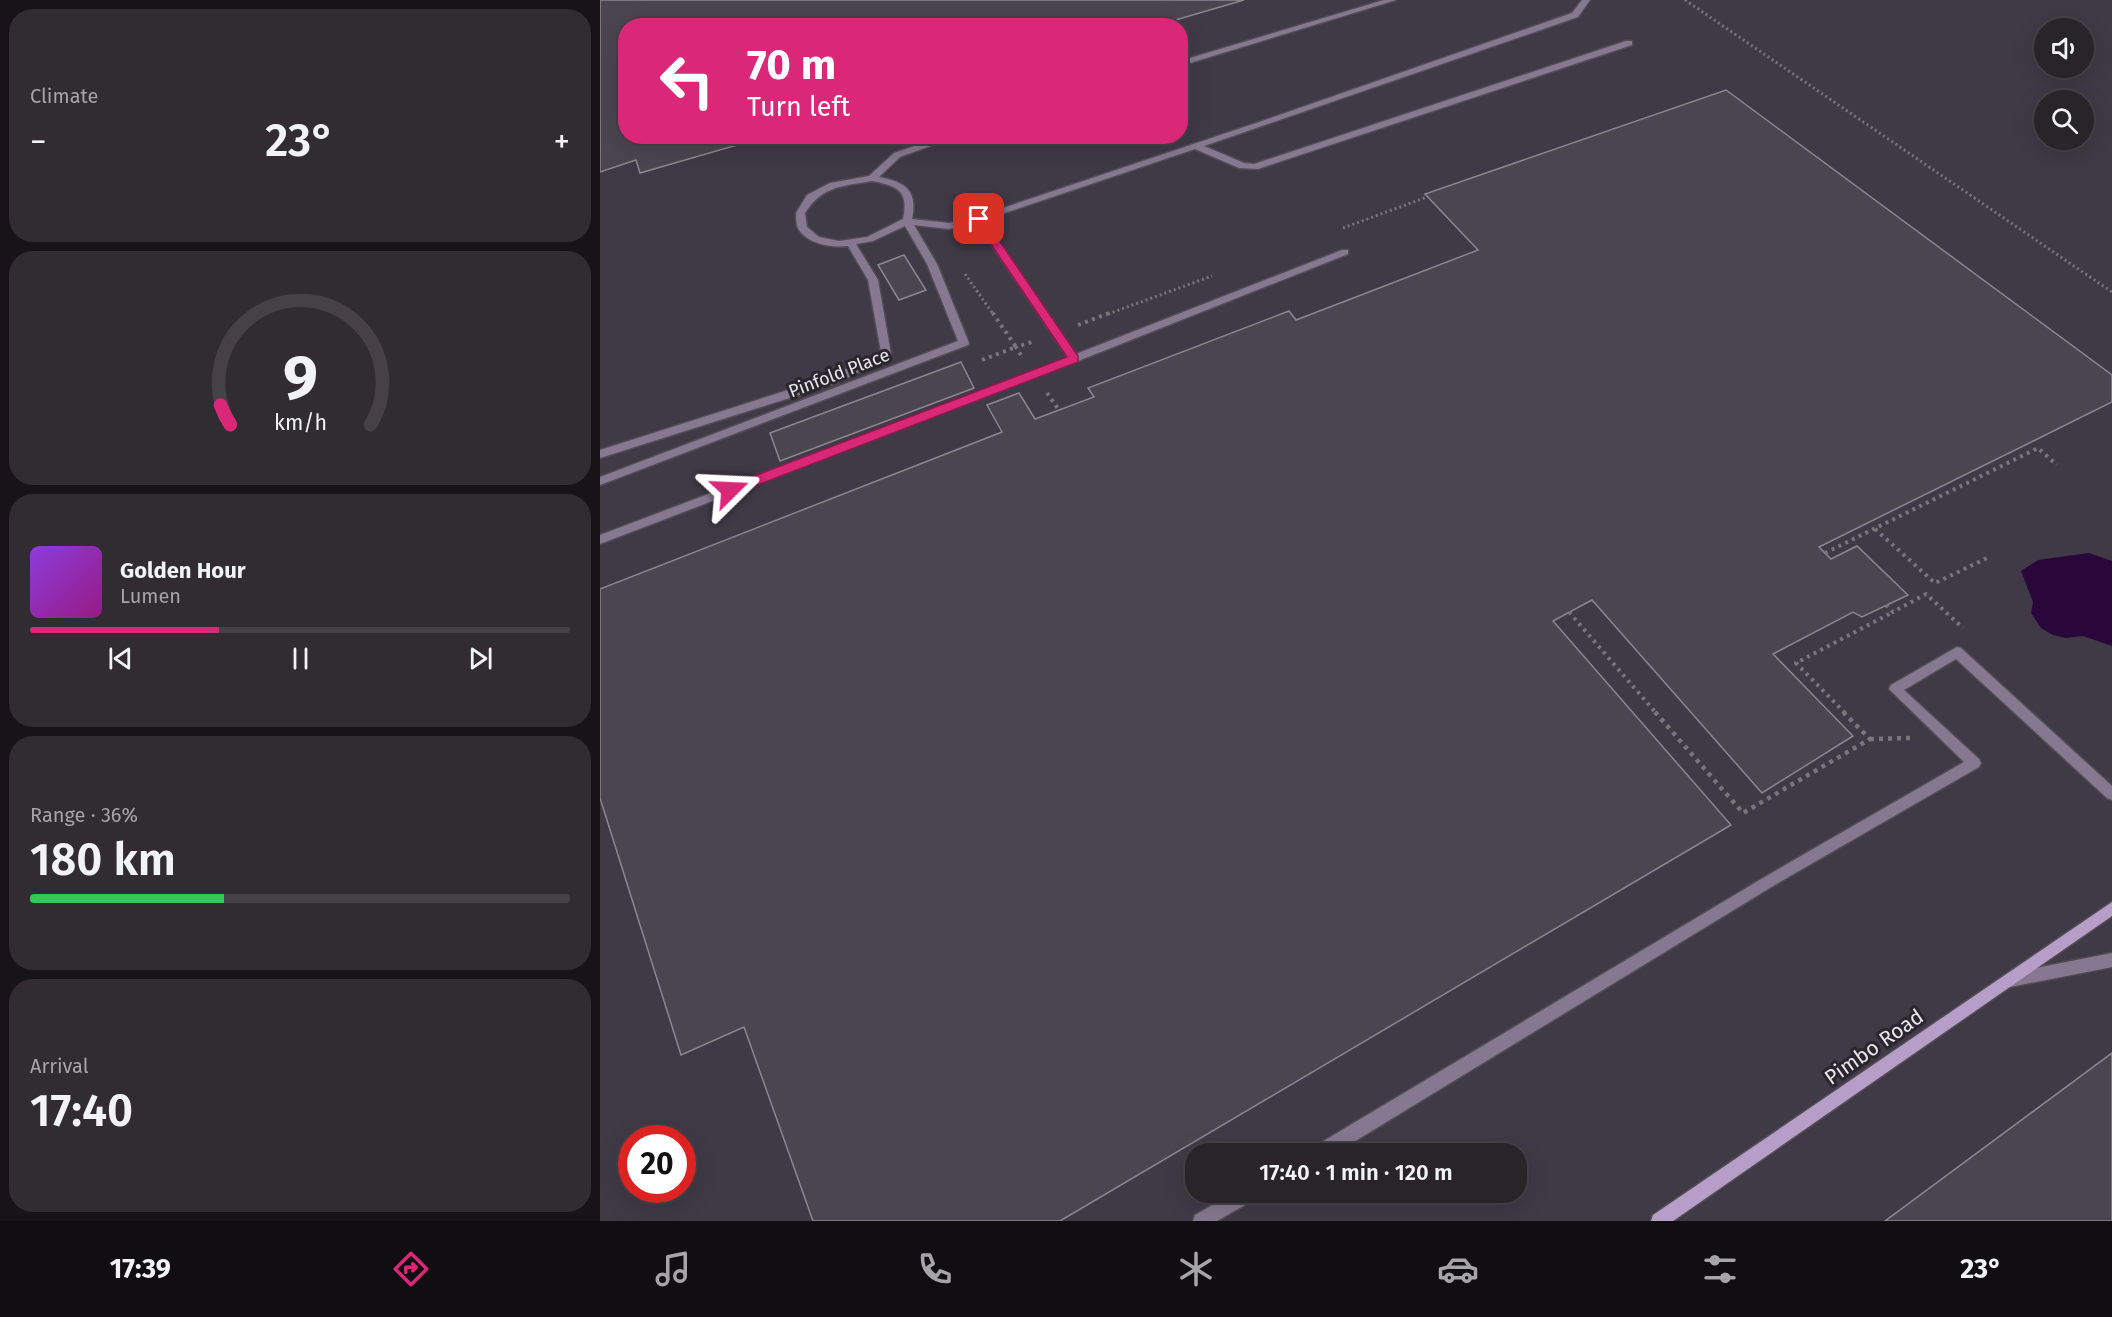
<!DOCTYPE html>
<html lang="en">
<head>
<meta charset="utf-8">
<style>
	body { margin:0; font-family:"Fira Sans",sans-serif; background:#302c32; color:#f1f3f6; height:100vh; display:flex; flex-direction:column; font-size:22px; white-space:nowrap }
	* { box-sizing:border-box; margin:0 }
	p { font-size:20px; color:#a5a4a8 }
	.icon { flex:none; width:33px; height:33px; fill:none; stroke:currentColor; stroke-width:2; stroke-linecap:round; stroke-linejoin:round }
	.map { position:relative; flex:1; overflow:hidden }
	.drawer { display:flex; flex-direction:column; gap:9px; padding:9px; background:#161417; width:600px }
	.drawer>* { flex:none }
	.banner { position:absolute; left:18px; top:18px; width:570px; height:126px; border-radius:24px; box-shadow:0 6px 24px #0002,0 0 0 2px #444147; background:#db2777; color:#fff; overflow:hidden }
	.tools { position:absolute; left:1434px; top:18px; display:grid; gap:12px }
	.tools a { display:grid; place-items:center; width:60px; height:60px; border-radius:50%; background:#28242a; box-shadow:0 6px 24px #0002,0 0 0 2px #444147; font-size:30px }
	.speed { position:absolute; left:18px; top:1125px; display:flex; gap:12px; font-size:30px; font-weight:700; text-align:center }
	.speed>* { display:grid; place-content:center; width:78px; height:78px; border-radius:50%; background:#28242a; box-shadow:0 6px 24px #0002,0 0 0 2px #444147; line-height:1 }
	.speed .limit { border:9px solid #d22; background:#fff; color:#111 }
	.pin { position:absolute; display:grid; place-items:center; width:51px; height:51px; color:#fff; margin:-26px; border-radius:12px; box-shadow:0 3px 9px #0006 }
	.me { position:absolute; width:66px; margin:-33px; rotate:69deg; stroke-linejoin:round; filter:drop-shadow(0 0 4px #0008) }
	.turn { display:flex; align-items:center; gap:21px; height:126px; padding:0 30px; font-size:27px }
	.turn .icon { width:78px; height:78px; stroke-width:2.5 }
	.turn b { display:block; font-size:42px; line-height:51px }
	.big { font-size:45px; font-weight:600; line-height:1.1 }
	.drawer .tile { flex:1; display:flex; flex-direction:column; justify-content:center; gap:9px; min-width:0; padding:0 21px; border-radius:24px; background:#302c32 }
	.drawer .dial { align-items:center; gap:0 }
	.dial svg { height:156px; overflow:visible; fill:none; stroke:#444147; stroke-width:7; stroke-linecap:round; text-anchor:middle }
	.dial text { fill:#f1f3f6; stroke:none }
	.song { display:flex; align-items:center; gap:18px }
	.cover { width:72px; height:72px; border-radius:9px; background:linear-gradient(135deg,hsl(270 70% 55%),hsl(310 70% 35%)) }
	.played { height:6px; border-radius:3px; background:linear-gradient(90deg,#db2777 35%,#444147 35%) }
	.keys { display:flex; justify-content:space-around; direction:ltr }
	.heat { display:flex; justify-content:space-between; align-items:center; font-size:33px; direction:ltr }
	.charge { height:9px; border-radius:4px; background:linear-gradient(90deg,#34c759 36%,#444147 0) }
	.trip { position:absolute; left:585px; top:1143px; width:342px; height:60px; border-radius:24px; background:#28242a; box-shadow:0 6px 24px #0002,0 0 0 2px #444147; font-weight:600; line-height:60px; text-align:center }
	.tabs { display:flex; height:96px; justify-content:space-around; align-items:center; background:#100e11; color:#a5a4a8 }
	.tabs .icon { width:42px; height:42px }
	.tabs .current { color:#db2777 }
	.tabs b { font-size:27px; color:#f1f3f6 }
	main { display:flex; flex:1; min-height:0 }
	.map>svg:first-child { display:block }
	.built { fill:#403946; fill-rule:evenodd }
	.water { fill:#2a073b }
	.building { fill:#4a454e; stroke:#8c8690; stroke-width:1.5 }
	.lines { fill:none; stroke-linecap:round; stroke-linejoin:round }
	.lane-casing { stroke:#524d55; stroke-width:3 }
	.street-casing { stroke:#524d55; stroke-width:3 }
	.secondary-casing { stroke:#524d55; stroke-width:3 }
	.path-far2 { stroke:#79757c; stroke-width:3; stroke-dasharray:2 3; stroke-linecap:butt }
	.path-far1 { stroke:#79757c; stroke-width:4; stroke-dasharray:3 4.5; stroke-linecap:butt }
	.path { stroke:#79757c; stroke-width:4.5; stroke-dasharray:4 5; stroke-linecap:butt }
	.lane { fill:#877891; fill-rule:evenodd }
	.street { fill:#877891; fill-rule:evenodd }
	.secondary { fill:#b79ec8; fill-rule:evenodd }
	.route { fill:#db2777; stroke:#8e194d; stroke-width:1.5 }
	.labels { text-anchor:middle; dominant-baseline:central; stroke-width:6; stroke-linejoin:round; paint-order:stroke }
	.street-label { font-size:18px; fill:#e9e6ec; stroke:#2a262e }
	.near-street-label { font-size:21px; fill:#e9e6ec; stroke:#2a262e }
</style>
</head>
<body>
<main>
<section class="drawer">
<div class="tile"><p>Climate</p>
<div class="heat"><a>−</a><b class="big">23°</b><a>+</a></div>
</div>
<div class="tile dial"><svg viewBox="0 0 100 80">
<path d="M14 69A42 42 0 1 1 86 69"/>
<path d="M14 69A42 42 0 0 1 9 59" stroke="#db2777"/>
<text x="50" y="56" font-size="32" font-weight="700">9</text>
<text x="50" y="72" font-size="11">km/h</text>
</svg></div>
<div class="tile">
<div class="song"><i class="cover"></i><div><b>Golden Hour</b><p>Lumen</p></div></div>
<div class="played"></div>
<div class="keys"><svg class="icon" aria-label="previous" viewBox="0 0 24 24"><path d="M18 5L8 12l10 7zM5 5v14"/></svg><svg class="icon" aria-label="pause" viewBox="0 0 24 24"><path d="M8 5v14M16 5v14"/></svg><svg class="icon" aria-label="next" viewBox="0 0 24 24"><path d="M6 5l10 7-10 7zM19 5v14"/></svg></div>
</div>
<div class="tile"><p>Range · 36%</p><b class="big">180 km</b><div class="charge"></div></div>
<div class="tile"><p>Arrival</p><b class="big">17:40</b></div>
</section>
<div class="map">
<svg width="1512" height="1221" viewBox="0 0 1512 1221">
	<rect width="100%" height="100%" fill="#353038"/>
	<path class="built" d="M0 0H1512V1221H0ZM26 26H580V136H26ZM1444 28H1484V68H1444ZM1444 100H1484V140H1444ZM32 1138H82V1190H32ZM596 1154H916V1192H596Z"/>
	<polygon class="water" points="1489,553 1512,561 1512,646 1483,636 1466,638 1453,635 1441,628 1431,613 1433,602 1421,571 1438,560"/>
	<g class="building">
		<polygon points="0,0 644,0 555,26 26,26 26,136 168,136 40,173 36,160 0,172"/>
		<polygon points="1126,90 1512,375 1512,402 1219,547 1231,559 1257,546 1308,595 1262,617 1253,612 1173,654 1253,736 1162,793 992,600 953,621 1131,825 460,1221 213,1221 144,1027 81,1055 0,798 0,589 402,432 387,405 419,393 435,419 494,397 488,388 689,311 696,320 878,250 825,194"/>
		<polygon points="304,255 326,290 299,300 278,265"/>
		<polygon points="361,362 374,388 180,461 170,433"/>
		<polygon points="1512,1053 1512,1221 1285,1221"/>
	</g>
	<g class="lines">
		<g class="lane-casing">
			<g id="lane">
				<polygon points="784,0 796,0 580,66 580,61"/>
				<path d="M982 0H990L978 17 604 146 644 163 654 164 1026 41H1032V45L658 169 639 168 595 149 384 220 476 354 742 250H748V254L478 361 0 544V535L468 358 377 223 349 229 314 225 337 264 369 343 368 345 0 485V477L358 341 327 264 305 226 273 241 256 244 278 280 291 354 290 356 237 383 0 458V450L229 377 281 352 268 280 248 246C232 248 206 244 198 228 196 224 196 217 196 213L207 195 230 183 269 176 294 153 344 136H358L300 157 279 177C305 182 318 190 312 219L349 223 367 220 665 120 972 13ZM272 181C298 186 309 191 303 219L267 237 239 241 219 237 207 227 205 213C222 186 243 186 272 181Z"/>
				<polygon points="1357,647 1361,648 1512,786 1512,800 1507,798 1356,659 1304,690 1379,759 1381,763 1379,767 1173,886 734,1154 710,1154 712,1148 1163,878 1364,762 1289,689 1291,685"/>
				<polygon points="635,1192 659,1192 657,1198 617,1221 593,1221 595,1215"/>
			</g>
		</g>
		<g class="street-casing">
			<polygon id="street" points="1512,953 1512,967 1410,987 1405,985 1403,980 1405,975 1410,973"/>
		</g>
		<g class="secondary-casing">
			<polygon id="secondary" points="1512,902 1512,916 1073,1221 1051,1221 1053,1215"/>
		</g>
		<g class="path-far2">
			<polyline points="1085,0 1512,292"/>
			<polyline points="743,228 827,197"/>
			<polyline points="365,274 393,314"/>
			<polyline points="508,314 612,276"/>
		</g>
		<g class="path-far1">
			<polyline points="478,325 512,312"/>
			<polyline points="421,355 416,347 432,342"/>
			<polyline points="382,360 416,347 392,312"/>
			<polyline points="447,393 459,410"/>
			<polyline points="1275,529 1335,583 1387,558"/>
			<polyline points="1225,553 1438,448 1457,465"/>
			<polyline points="1286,605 1293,612 1326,594 1363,628"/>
			<polyline points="969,612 1056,713"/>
			<polyline points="1245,713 1196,663 1293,612"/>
		</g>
		<g class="path">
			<polyline points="1055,712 1143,813 1270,739 1243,712"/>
			<polyline points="1270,739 1310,738"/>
		</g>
		<use href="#lane" class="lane"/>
		<use href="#street" class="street"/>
		<use href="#secondary" class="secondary"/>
	</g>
	<polygon class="route" points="379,216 383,217 478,356 478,362 134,494 125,494 123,490 125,487 467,357 374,219"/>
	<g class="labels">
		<g class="street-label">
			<text transform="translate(239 373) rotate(-21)">Pinfold Place</text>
		</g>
		<g class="near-street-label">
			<text transform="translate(1274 1047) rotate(-35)">Pimbo Road</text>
		</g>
	</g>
</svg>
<div class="tools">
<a><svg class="icon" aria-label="sound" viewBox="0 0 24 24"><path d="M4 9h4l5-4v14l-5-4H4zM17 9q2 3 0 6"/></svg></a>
<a><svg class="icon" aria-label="search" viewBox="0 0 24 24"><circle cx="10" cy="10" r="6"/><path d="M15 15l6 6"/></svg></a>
</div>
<div class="speed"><div class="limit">20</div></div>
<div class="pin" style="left:379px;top:219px;background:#d93025"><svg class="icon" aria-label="arrive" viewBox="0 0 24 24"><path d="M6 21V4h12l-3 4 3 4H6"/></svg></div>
<svg class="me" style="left:130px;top:490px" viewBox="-20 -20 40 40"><path d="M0-17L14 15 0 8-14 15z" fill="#db2777" stroke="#fff" stroke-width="4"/></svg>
<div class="trip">17:40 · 1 min · 120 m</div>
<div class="banner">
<div class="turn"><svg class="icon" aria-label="left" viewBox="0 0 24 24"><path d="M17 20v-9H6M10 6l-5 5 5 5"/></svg><div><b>70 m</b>Turn left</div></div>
</div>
</div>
</main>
<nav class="tabs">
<b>17:39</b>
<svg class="icon current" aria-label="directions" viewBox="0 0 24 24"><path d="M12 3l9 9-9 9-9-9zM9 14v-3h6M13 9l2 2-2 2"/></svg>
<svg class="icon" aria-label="music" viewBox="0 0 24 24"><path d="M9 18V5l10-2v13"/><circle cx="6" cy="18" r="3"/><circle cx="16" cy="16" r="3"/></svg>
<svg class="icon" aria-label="phone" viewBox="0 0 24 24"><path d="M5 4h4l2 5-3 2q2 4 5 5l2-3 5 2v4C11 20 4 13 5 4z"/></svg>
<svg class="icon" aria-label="climate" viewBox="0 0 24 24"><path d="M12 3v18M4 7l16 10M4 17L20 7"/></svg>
<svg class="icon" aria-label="car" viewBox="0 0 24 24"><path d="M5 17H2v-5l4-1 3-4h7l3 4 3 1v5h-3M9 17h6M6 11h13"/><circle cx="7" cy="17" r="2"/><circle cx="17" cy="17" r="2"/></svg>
<svg class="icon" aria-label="filters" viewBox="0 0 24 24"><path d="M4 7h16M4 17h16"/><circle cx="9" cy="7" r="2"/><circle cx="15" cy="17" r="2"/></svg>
<b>23°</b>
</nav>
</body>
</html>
